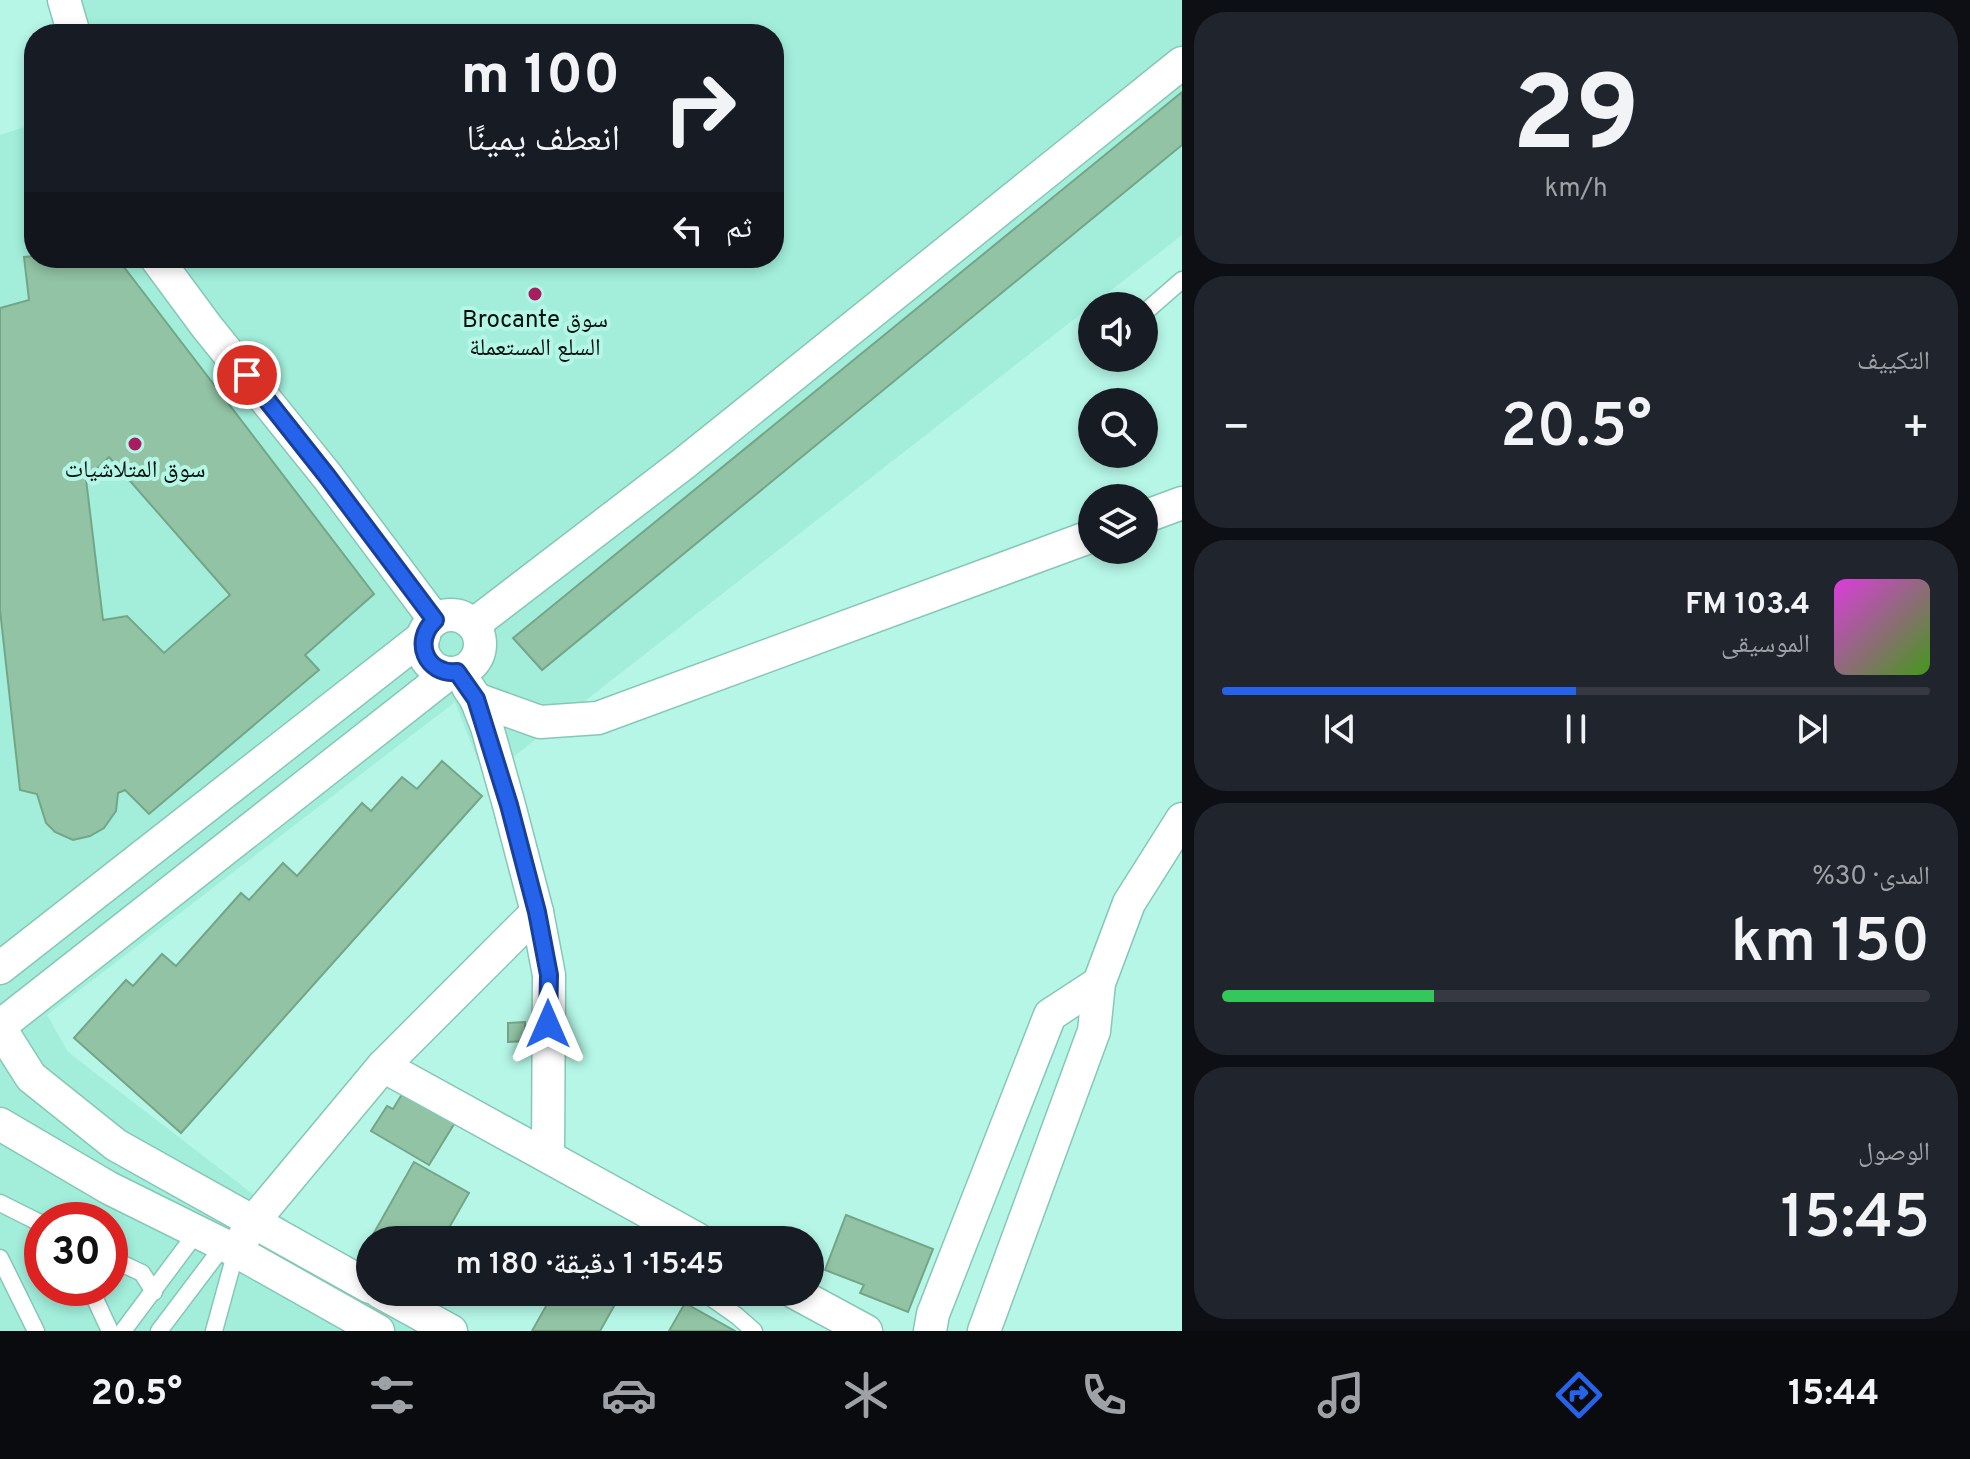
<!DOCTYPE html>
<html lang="ar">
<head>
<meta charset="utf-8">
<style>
	body { margin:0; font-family:Overpass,"Noto Naskh Arabic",sans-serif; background:#20242c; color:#f1f3f6; direction:rtl; height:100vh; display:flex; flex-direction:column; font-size:30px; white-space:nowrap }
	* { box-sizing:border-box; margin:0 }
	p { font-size:26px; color:#9ea1a6 }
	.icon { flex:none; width:44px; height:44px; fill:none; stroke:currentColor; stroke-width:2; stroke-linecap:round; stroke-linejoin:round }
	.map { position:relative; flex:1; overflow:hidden; direction:ltr }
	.panel { display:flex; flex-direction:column; gap:12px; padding:12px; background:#0d0f14; width:788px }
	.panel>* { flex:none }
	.banner { position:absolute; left:24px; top:24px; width:760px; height:244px; border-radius:32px; box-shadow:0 4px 12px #0003; direction:rtl; background:#171b24; color:#f1f3f6; overflow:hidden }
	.controls { position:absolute; left:1078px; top:292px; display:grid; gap:16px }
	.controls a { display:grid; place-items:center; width:80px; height:80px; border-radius:50%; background:#171b24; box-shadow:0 4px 12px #0003; font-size:40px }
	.speed { position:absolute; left:24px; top:1202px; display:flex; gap:16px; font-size:40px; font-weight:700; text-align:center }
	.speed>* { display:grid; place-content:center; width:104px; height:104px; border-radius:50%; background:#171b24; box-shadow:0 4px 12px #0003; line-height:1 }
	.speed .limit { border:12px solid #d22; background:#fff; color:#111 }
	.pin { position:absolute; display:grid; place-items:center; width:68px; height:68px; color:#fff; margin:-34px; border:4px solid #fff; border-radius:50%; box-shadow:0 2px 8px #0007 }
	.me { position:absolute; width:88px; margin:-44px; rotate:0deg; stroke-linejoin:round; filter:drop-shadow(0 0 6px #0008) }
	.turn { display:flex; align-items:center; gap:28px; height:168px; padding:0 32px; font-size:36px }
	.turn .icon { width:104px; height:104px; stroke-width:2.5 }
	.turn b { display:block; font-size:56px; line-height:68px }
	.then { display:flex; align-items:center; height:76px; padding:0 32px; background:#0003; gap:16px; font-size:30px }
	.big { font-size:60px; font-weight:600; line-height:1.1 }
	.panel .tile { flex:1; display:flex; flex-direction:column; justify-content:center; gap:12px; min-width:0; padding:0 28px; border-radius:32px; background:#20242c }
	.panel .dial { align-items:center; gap:0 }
	.dial b { font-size:104px; line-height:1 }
	.song { display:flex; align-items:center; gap:24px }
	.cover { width:96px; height:96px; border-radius:12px; background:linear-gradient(135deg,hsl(300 70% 55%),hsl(100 70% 35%)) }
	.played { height:8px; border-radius:4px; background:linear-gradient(90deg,#2563eb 50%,#363941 50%) }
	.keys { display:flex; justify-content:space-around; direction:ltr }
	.heat { display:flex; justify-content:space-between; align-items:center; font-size:44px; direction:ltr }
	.charge { height:12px; border-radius:6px; background:linear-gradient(90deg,#34c759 30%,#363941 0) }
	.trip { position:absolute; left:356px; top:1226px; width:468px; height:80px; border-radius:40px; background:#171b24; box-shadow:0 4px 12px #0003; font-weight:600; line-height:80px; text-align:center; direction:rtl }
	.tabs { display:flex; height:128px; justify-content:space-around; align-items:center; background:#090b0e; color:#9ea1a6 }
	.tabs .icon { width:56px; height:56px }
	.tabs .on { color:#2563eb }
	.tabs b { font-size:36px; color:#f1f3f6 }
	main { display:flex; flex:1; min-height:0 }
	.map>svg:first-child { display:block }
	.built { fill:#a2eedb; fill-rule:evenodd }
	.building { fill:#91c3a4; stroke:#74a587; stroke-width:2; fill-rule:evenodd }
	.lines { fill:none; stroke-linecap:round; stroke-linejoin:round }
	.service-casing { stroke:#87c7b7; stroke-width:19 }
	.minor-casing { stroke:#87c7b7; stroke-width:35 }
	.service { stroke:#fff; stroke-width:16 }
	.minor { stroke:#fff; stroke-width:32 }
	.route-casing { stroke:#184099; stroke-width:20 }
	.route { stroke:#2563eb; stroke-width:14 }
	.poi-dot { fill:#a81d61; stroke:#b5f6e6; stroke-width:3 }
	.labels { text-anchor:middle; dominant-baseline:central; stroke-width:8; stroke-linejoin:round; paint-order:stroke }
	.poi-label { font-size:24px; fill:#00110c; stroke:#b5f6e6 }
</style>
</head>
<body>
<main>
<section class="panel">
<div class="tile dial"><b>29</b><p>km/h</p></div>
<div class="tile"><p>التكييف</p>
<div class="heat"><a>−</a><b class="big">20.5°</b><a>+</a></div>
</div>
<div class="tile">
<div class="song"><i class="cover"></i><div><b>103.4 FM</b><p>الموسيقى</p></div></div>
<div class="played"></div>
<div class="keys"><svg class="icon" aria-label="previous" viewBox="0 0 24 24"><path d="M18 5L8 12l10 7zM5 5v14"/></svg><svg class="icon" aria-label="pause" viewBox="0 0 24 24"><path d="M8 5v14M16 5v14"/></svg><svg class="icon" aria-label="next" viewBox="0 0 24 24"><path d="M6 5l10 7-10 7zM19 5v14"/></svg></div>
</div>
<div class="tile"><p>المدى · 30%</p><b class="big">150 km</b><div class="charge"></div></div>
<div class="tile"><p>الوصول</p><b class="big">15:45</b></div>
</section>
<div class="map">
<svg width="1182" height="1331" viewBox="0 0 1182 1331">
	<rect width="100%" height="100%" fill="#b5f6e6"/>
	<path class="built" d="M68 0H1182V235L485 779 455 702 47 1015 68 1052 358 1275 452 1331H0V135L34 124V258H774V34H70ZM42 1220H110V1288H42Z"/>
	<g class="building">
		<polygon points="1182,92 1182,145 542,670 513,638"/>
		<path d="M34 256V258H117L374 594 305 655 319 670 149 814 125 790 118 793 116 811 104 828 90 836 73 840 55 832 46 823 37 794 20 790 0 610V308L29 300 24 257ZM109 457 230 595 164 653 127 616 103 620 86 479Z"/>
		<polygon points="442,761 482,796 181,1133 74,1038 126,980 133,986 162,954 176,966 241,893 249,900 283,863 297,876 362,803 371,811 402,777 417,789"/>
		<polygon points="525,1022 525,1041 508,1042 508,1023"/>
		<polygon points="407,1086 459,1116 429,1165 371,1131 387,1106 393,1109"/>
		<polygon points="414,1162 469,1193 442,1240 370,1240"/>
		<polygon points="846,1215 933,1249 908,1312 860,1293 864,1285 825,1270"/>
		<polygon points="554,1292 622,1292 600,1331 532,1331"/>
		<polygon points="685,1303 735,1331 669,1331"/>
	</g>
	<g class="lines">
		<g class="service-casing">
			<g id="service">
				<polyline points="1144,313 1182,280"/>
				<polyline points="0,1203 42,1224"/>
				<polyline points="651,1240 658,1218"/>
				<polyline points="0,1258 36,1331"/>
				<polyline points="110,1258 142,1273 154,1292"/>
				<polyline points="90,1288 110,1331"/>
				<polyline points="703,1292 737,1316 754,1331"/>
				<polyline points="123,1331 197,1232"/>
				<polyline points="159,1331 224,1245"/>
				<polyline points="214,1331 236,1251"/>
			</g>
		</g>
		<g class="minor-casing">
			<g id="minor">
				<polyline points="64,0 74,34"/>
				<polyline points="156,258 207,327 327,476 435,620"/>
				<polyline points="1144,517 1182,503"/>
				<circle cx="451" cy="644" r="29"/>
				<polyline points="473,625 683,464 1182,63"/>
				<polyline points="468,687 476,699 487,727 509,805 537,912 549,975 548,1156"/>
				<polyline points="476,699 540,722 598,718 1092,536"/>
				<polyline points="0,968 424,636"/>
				<polyline points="0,1026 449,673"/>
				<polyline points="0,1028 31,1077 116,1145 370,1287"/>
				<polyline points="383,1066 537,912"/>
				<polyline points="0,1124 109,1188 236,1251 378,1331"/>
				<polyline points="236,1251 252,1223 383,1066 699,1240"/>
				<polyline points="380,1292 451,1331"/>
				<polyline points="794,1292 866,1331"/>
				<polyline points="930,1331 933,1314 1050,1015 1099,983"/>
				<polyline points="984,1331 1094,1031 1099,983 1129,903 1182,819"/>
			</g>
		</g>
		<use href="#service" class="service"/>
		<use href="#minor" class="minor"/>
	</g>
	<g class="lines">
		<g class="route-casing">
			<path id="route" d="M247 375 327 476 435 620C412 641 426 675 457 672L476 699 509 805 537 912 549 975 548 1024"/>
		</g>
		<use href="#route" class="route"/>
	</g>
	<g class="poi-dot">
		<circle cx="535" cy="294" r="8"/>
		<circle cx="135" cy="444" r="8"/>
	</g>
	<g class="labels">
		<g class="poi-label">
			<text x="535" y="321">Brocante سوق<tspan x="535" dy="28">السلع المستعملة</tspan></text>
			<text x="135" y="471">سوق المتلاشيات</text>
		</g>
	</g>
</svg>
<div class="controls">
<a><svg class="icon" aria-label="sound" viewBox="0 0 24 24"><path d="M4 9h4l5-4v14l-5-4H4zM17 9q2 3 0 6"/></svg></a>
<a><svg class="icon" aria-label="search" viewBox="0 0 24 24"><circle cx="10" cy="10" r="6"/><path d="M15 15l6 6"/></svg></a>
<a><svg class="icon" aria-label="layers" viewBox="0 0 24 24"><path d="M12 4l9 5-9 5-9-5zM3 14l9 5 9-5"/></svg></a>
</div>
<div class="speed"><div class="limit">30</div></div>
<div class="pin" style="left:247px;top:375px;background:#d93025"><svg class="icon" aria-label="arrive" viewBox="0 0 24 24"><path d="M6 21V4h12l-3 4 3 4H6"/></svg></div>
<svg class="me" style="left:548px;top:1024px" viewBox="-20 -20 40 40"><path d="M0-17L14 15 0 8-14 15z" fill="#2563eb" stroke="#fff" stroke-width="4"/></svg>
<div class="trip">15:45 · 1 دقيقة · 180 m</div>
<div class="banner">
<div class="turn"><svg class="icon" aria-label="right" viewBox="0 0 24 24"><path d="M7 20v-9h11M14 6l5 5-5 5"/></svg><div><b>100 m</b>انعطف يمينًا</div></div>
<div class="then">ثم<svg class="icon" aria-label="left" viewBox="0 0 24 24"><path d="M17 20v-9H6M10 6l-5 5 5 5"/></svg></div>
</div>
</div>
</main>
<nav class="tabs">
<b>15:44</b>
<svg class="icon on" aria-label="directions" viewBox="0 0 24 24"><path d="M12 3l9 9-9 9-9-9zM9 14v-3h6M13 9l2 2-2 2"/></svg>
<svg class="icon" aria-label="music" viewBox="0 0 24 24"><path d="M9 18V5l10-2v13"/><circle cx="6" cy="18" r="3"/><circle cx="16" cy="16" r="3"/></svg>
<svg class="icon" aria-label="phone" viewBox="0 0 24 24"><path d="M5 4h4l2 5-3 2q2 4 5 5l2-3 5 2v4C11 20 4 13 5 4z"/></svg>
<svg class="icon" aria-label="climate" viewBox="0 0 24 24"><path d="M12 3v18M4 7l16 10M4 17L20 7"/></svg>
<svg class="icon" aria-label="car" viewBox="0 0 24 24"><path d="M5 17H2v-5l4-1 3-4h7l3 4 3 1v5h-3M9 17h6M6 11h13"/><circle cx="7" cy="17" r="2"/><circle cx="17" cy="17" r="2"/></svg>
<svg class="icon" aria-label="filters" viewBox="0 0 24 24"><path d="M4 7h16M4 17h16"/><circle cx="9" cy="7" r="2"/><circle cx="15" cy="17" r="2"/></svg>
<b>20.5°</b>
</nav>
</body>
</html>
